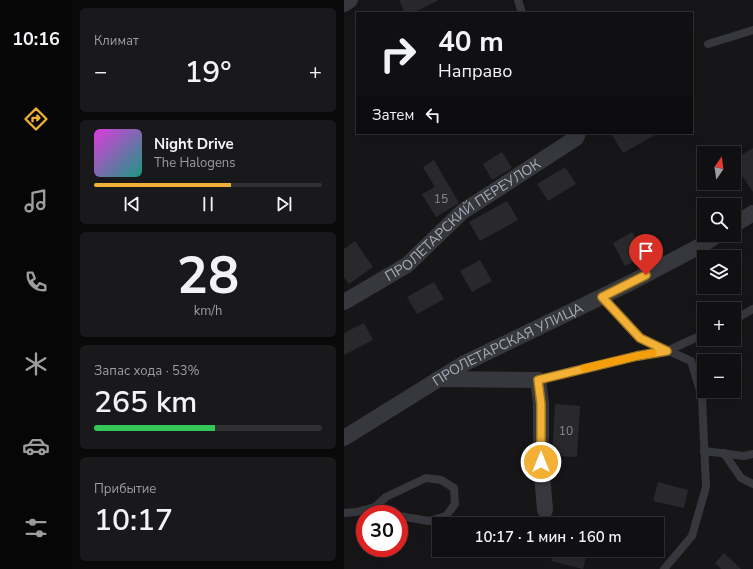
<!DOCTYPE html>
<html lang="ru">
<head>
<meta charset="utf-8">
<style>
	body { margin:0; font-family:"Nunito Sans",sans-serif; background:#19191b; color:#f1f3f6; height:100vh; display:flex; flex-direction:column; font-size:15px; white-space:nowrap }
	* { box-sizing:border-box; margin:0 }
	p { font-size:13px; color:#9c9d9f }
	.icon { flex:none; width:22px; height:22px; fill:none; stroke:currentColor; stroke-width:2; stroke-linecap:round; stroke-linejoin:round }
	.map { position:relative; flex:1; overflow:hidden }
	.panel { display:flex; flex-direction:column; gap:8px; padding:8px; background:#09090a; width:272px }
	.panel>* { flex:none }
	.guide { position:absolute; left:12px; top:12px; width:337px; height:122px; border-radius:0px; box-shadow:0 4px 16px #0002,0 0 0 1px #303032; background:#101012; color:#f1f3f6; overflow:hidden }
	.needle { width:26px; rotate:13deg }
	.fabs { position:absolute; left:353px; top:146px; display:grid; gap:8px }
	.fabs a { display:grid; place-items:center; width:44px; height:44px; border-radius:0px; background:#101012; box-shadow:0 4px 16px #0002,0 0 0 1px #303032; font-size:20px }
	.speed { position:absolute; left:12px; top:505px; display:flex; gap:8px; font-size:20px; font-weight:700; text-align:center }
	.speed>* { display:grid; place-content:center; width:52px; height:52px; border-radius:50%; background:#101012; box-shadow:0 4px 16px #0002,0 0 0 1px #303032; line-height:1 }
	.speed .limit { border:6px solid #d22; background:#fff; color:#111 }
	.pin { position:absolute; display:grid; place-items:center; width:34px; height:34px; color:#fff; margin:-41px -17px; border-radius:50% 50% 50% 0; rotate:-45deg; box-shadow:0 0 4px #0007 }
	.pin .icon { rotate:45deg }
	.me { position:absolute; width:44px; margin:-22px; rotate:0deg; stroke-linejoin:round; filter:drop-shadow(0 0 3px #0008) }
	.turn { display:flex; align-items:center; gap:14px; height:84px; padding:0 16px; font-size:18px }
	.turn .icon { width:52px; height:52px; stroke-width:2.5 }
	.turn b { display:block; font-size:28px; line-height:34px }
	.then { display:flex; align-items:center; height:38px; padding:0 16px; background:#0003; gap:8px; font-size:15px }
	.big { font-size:30px; font-weight:600; line-height:1.1 }
	.panel .tile { flex:1; display:flex; flex-direction:column; justify-content:center; gap:6px; min-width:0; padding:0 14px; border-radius:6px; background:#19191b }
	.panel .dial { align-items:center; gap:0 }
	.dial b { font-size:52px; line-height:1 }
	.song { display:flex; align-items:center; gap:12px }
	.cover { width:48px; height:48px; border-radius:6px; background:linear-gradient(135deg,hsl(300 70% 55%),hsl(170 70% 35%)) }
	.played { height:4px; border-radius:2px; background:linear-gradient(90deg,#f2b134 60%,#303032 60%) }
	.keys { display:flex; justify-content:space-around; direction:ltr }
	.heat { display:flex; justify-content:space-between; align-items:center; font-size:22px; direction:ltr }
	.charge { height:6px; border-radius:3px; background:linear-gradient(90deg,#34c759 53%,#303032 0) }
	.trip { position:absolute; left:88px; top:517px; width:232px; height:40px; border-radius:0px; background:#101012; box-shadow:0 4px 16px #0002,0 0 0 1px #303032; font-weight:600; line-height:40px; text-align:center }
	main { display:flex; flex:1; min-height:0 }
	.tab-bar { display:flex; flex-direction:column; width:72px; justify-content:space-around; align-items:center; background:#060607; color:#9c9d9f }
	.tab-bar .icon { width:28px; height:28px }
	.tab-bar .on { color:#f2b134 }
	.tab-bar b { font-size:18px; color:#f1f3f6 }
	.map>svg:first-child { display:block }
	.building { fill:#29292c }
	.lines { fill:none; stroke-linecap:round; stroke-linejoin:round }
	.lane { stroke:#37383d; stroke-width:8 }
	.street { stroke:#37383d; stroke-width:16 }
	.route-casing { stroke:#9d7322; stroke-width:10 }
	.route { stroke:#f2b134; stroke-width:7 }
	.slow { stroke:#f59e0b; stroke-width:7 }
	.labels { text-anchor:middle; dominant-baseline:central; stroke-width:4; stroke-linejoin:round; paint-order:stroke }
	.number-label { font-size:12px; fill:#888b94 }
	.street-label { font-size:14px; fill:#a8adb8; stroke:#111113 }
</style>
</head>
<body>
<main>
<nav class="tab-bar">
<b>10:16</b>
<svg class="icon on" aria-label="directions" viewBox="0 0 24 24"><path d="M12 3l9 9-9 9-9-9zM9 14v-3h6M13 9l2 2-2 2"/></svg>
<svg class="icon" aria-label="music" viewBox="0 0 24 24"><path d="M9 18V5l10-2v13"/><circle cx="6" cy="18" r="3"/><circle cx="16" cy="16" r="3"/></svg>
<svg class="icon" aria-label="phone" viewBox="0 0 24 24"><path d="M5 4h4l2 5-3 2q2 4 5 5l2-3 5 2v4C11 20 4 13 5 4z"/></svg>
<svg class="icon" aria-label="climate" viewBox="0 0 24 24"><path d="M12 3v18M4 7l16 10M4 17L20 7"/></svg>
<svg class="icon" aria-label="car" viewBox="0 0 24 24"><path d="M5 17H2v-5l4-1 3-4h7l3 4 3 1v5h-3M9 17h6M6 11h13"/><circle cx="7" cy="17" r="2"/><circle cx="17" cy="17" r="2"/></svg>
<svg class="icon" aria-label="filters" viewBox="0 0 24 24"><path d="M4 7h16M4 17h16"/><circle cx="9" cy="7" r="2"/><circle cx="15" cy="17" r="2"/></svg>
</nav>
<section class="panel">
<div class="tile"><p>Климат</p>
<div class="heat"><a>−</a><b class="big">19°</b><a>+</a></div>
</div>
<div class="tile">
<div class="song"><i class="cover"></i><div><b>Night Drive</b><p>The Halogens</p></div></div>
<div class="played"></div>
<div class="keys"><svg class="icon" aria-label="previous" viewBox="0 0 24 24"><path d="M18 5L8 12l10 7zM5 5v14"/></svg><svg class="icon" aria-label="pause" viewBox="0 0 24 24"><path d="M8 5v14M16 5v14"/></svg><svg class="icon" aria-label="next" viewBox="0 0 24 24"><path d="M6 5l10 7-10 7zM19 5v14"/></svg></div>
</div>
<div class="tile dial"><b>28</b><p>km/h</p></div>
<div class="tile"><p>Запас хода · 53%</p><b class="big">265 km</b><div class="charge"></div></div>
<div class="tile"><p>Прибытие</p><b class="big">10:17</b></div>
</section>
<div class="map">
<svg width="409" height="569" viewBox="0 0 409 569">
	<rect width="100%" height="100%" fill="#161618"/>
	<g class="building">
		<polygon points="55,0 95,0 69,13 61,13"/>
		<polygon points="267,133 315,133 279,153"/>
		<polygon points="409,148 409,192 390,164 390,160"/>
		<polygon points="158,152 168,168 148,180 139,164"/>
		<polygon points="90,160 115,203 92,217 78,194 91,187 79,167"/>
		<polygon points="221,167 232,184 204,201 193,184"/>
		<polygon points="163,201 174,220 136,241 125,222"/>
		<polygon points="288,232 301,256 281,266 269,243"/>
		<polygon points="11,241 29,267 5,284 0,277 0,249"/>
		<polygon points="136,260 148,281 128,292 116,271"/>
		<polygon points="90,282 100,299 73,314 63,297"/>
		<polygon points="20,323 29,340 0,355 0,333"/>
		<polygon points="211,404 236,406 233,457 208,456"/>
		<polygon points="314,482 344,490 340,508 309,501"/>
		<polygon points="210,550 244,550 239,569 207,561"/>
		<polygon points="380,553 397,569 377,569 371,563"/>
	</g>
	<g class="lines">
		<g class="lane">
			<polyline points="174,0 178,13"/>
			<polyline points="364,44 409,30"/>
			<polyline points="258,297 296,338 347,361 358,397 362,487 348,536 320,569"/>
			<polyline points="390,320 409,309"/>
			<polyline points="194,380 293,356 323,351 360,334"/>
			<polyline points="360,451 400,456 409,454"/>
			<polyline points="380,453 397,478 409,484"/>
			<polyline points="31,507 46,514"/>
			<polyline points="0,513 12,512 31,507 42,497 82,478 97,480 110,488 111,504 102,516 85,521 55,516"/>
		</g>
		<g class="street">
			<polyline points="0,4 6,0"/>
			<polyline points="390,225 409,213"/>
			<path id="s1" d="M0 302 63 265 118 212 232 138 234 133"/>
			<polyline points="94,379 194,380 197,403 197,462 201,510"/>
			<path id="s2" d="M0 438 119 364 288 282 356 246 374 235"/>
		</g>
	</g>
	<g class="lines">
		<g class="route-casing">
			<polyline id="route" points="197,462 197,404 194,380 293,356 323,351 296,338 258,297 302,275"/>
		</g>
		<use href="#route" class="route"/>
		<polyline class="slow" points="240,368 293,356 309,353"/>
	</g>
	<g class="labels">
		<g class="number-label">
			<text x="97" y="199">15</text>
			<text x="222" y="431">10</text>
		</g>
		<g class="street-label">
			<text stroke="none"><textPath href="#s1" startOffset="145">ПРОЛЕТАРСКИЙ ПЕРЕУЛОК</textPath></text>
			<text stroke="none"><textPath href="#s2" startOffset="189">ПРОЛЕТАРСКАЯ УЛИЦА</textPath></text>
		</g>
	</g>
</svg>
<div class="fabs">
<a><svg class="needle" viewBox="-14 -14 28 28"><path d="M0-13l5 13h-10z" fill="#e53935"/><path d="M0 13l5-13h-10z" fill="#9c9d9f"/></svg></a>
<a><svg class="icon" aria-label="search" viewBox="0 0 24 24"><circle cx="10" cy="10" r="6"/><path d="M15 15l6 6"/></svg></a>
<a><svg class="icon" aria-label="layers" viewBox="0 0 24 24"><path d="M12 4l9 5-9 5-9-5zM3 14l9 5 9-5"/></svg></a>
<a>+</a>
<a>−</a>
</div>
<div class="speed"><div class="limit">30</div></div>
<div class="pin" style="left:302px;top:275px;background:#d93025"><svg class="icon" aria-label="arrive" viewBox="0 0 24 24"><path d="M6 21V4h12l-3 4 3 4H6"/></svg></div>
<svg class="me" style="left:197px;top:462px" viewBox="-20 -20 40 40"><circle r="17" fill="#f2b134" stroke="#fff" stroke-width="3"/><path d="M0-11L8 9 0 5-8 9z" fill="#fff"/></svg>
<div class="trip">10:17 · 1 мин · 160 m</div>
<div class="guide">
<div class="turn"><svg class="icon" aria-label="right" viewBox="0 0 24 24"><path d="M7 20v-9h11M14 6l5 5-5 5"/></svg><div><b>40 m</b>Направо</div></div>
<div class="then">Затем<svg class="icon" aria-label="left" viewBox="0 0 24 24"><path d="M17 20v-9H6M10 6l-5 5 5 5"/></svg></div>
</div>
</div>
</main>
</body>
</html>
